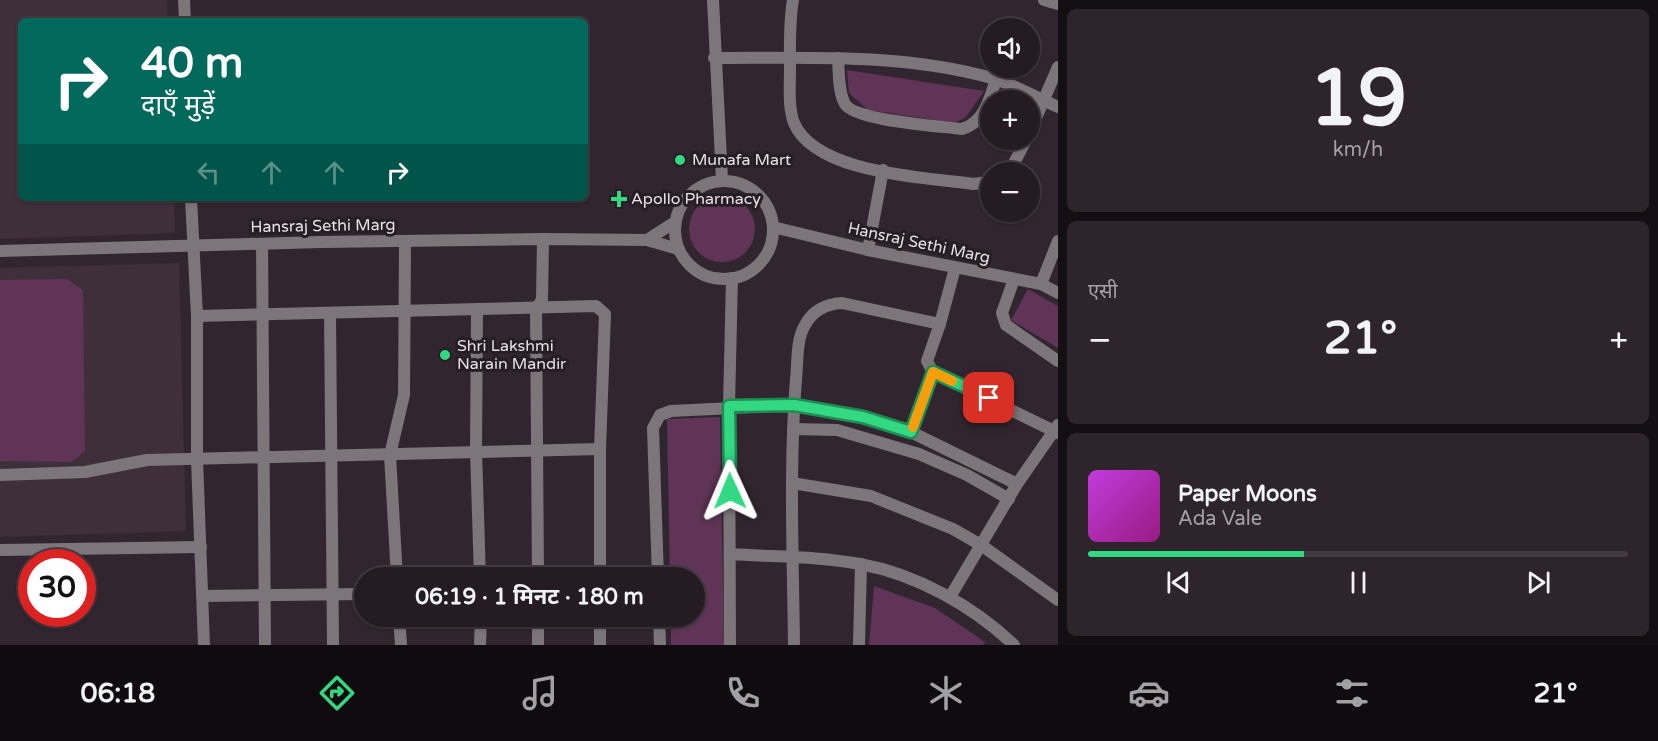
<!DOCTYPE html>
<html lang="hi">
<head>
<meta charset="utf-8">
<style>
	body { margin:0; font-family:"Varela Round","Noto Sans Devanagari",sans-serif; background:#2d252b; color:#f1f3f6; height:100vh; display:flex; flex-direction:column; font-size:22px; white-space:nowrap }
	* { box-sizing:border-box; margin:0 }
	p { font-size:20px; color:#a3a1a6 }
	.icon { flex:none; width:33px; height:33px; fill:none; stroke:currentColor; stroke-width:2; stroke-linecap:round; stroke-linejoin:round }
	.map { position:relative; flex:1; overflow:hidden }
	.details { display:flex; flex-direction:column; gap:9px; padding:9px; background:#140f13; width:600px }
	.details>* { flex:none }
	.guide { position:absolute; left:18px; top:18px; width:570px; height:183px; border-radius:9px; box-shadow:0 2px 4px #0004,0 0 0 2px #423a41; background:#00695c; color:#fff; overflow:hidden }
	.controls { position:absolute; left:980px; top:18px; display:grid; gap:12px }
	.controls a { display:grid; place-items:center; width:60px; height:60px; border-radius:50%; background:#251c23; box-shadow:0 2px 4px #0004,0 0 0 2px #423a41; font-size:30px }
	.speed { position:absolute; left:18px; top:549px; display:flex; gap:12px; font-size:30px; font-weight:700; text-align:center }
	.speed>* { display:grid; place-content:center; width:78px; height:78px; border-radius:50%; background:#251c23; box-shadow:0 2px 4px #0004,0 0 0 2px #423a41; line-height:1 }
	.speed .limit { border:9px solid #d22; background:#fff; color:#111 }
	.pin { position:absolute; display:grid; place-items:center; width:51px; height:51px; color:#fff; margin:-26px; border-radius:12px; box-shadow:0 3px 9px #0006 }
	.me { position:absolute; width:66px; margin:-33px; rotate:359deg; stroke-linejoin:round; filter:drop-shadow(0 0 4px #0008) }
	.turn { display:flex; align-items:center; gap:21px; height:126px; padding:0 24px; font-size:27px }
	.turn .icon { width:78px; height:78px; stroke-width:2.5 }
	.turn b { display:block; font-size:42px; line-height:51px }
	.lanes { display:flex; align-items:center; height:57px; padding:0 24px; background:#0003; justify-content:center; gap:30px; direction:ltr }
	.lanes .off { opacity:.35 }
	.big { font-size:45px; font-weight:700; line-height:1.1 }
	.details .card { flex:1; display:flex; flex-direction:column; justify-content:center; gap:9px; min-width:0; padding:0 21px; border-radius:9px; background:#2d252b }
	.details .dial { align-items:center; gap:0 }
	.dial b { font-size:78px; line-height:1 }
	.song { display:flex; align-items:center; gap:18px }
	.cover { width:72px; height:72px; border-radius:9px; background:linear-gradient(135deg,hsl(290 70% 55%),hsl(310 70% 35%)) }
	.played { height:6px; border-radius:3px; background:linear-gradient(90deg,#32d882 40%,#423a41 40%) }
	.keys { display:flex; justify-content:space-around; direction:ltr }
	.heat { display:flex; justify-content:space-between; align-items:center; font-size:33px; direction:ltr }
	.trip { position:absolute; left:354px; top:567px; width:351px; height:60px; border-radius:30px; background:#251c23; box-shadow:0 2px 4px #0004,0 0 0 2px #423a41; font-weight:700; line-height:60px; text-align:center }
	.menu { display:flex; height:96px; justify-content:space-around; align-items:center; background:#0f0b0e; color:#a3a1a6 }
	.menu .icon { width:42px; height:42px }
	.menu .selected { color:#32d882 }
	.menu b { font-size:27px; color:#f1f3f6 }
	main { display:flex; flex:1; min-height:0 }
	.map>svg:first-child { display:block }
	.built { fill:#3e2f3a }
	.green { fill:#5f3456 }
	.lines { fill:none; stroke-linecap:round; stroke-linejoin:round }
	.minor { stroke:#7c767b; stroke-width:12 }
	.tertiary { stroke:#7c767b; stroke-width:12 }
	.route-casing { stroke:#208c54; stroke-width:15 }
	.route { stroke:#32d882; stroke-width:10 }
	.slow { stroke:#f59e0b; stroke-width:10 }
	.poi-dot { fill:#32d882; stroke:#271d25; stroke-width:2 }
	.labels { text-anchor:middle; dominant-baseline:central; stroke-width:6; stroke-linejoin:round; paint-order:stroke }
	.poi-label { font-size:16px; fill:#e7e0e5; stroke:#271d25; text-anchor:start }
	.street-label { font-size:16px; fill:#e7e0e5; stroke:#271d25 }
</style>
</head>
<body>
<main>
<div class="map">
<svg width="1058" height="645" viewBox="0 0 1058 645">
	<rect width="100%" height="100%" fill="#31262f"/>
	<g class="built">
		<polygon points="0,0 167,0 168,21 21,21 21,198 174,198 175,233 0,239"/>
		<polygon points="179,263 186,531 0,537 0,268"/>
	</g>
	<g class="green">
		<polygon points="847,70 984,91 966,117 955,123 868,110 849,93"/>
		<circle cx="722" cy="229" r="33"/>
		<polygon points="67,279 83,290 85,451 72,462 0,461 0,280"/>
		<polygon points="1028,289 1058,306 1058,348 1011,320"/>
		<polygon points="720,417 724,645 671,645 671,617 694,616 694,578 670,577 667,419"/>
		<polygon points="874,586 935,608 985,642 983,645 869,645"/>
	</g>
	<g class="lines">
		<g class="minor">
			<polyline points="184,0 185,21"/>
			<polyline points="713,0 722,180"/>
			<path d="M793 0C789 22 790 46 790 69 790 86 788 107 794 123 816 174 925 177 973 184L990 182"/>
			<polyline points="1044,0 1058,4"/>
			<path d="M714 58C807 58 905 53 995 79 1017 86 1037 98 1058 107"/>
			<path d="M838 58C839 72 838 92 845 104 855 121 940 126 962 129 985 122 989 99 996 80"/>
			<polyline points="1029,134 1058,67"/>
			<polyline points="1006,172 1013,165 1026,140"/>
			<polyline points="191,198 197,316 197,459 204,645"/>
			<polyline points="262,244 265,645"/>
			<polyline points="868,250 883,170"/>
			<polyline points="1014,279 1002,313 1006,325 1058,361"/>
			<polyline points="1041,284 1058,241"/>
			<polyline points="477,309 476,451 480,578"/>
			<polyline points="330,314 333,645"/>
			<polyline points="197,316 596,306 605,314 600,449 600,578"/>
			<polyline points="940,324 927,361 933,372 1058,433"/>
			<polyline points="794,429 837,430 919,454 967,475 1009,499"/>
			<polyline points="911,432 933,372"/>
			<polyline points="0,475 85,472 147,460 600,449"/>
			<polyline points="792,483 871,496 953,529 981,545 1058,600"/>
			<polyline points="0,550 201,547"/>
			<path d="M731 554C773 557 818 556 860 564 916 574 973 606 1014 645"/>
			<polyline points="397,578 390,455 404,395 405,241"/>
			<polyline points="538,578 536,308 542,300 543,239"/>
			<polyline points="658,578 653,428 660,415 671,411 794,405 863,417 915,434 1017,484"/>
			<polyline points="203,596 364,594"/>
			<polyline points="950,597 1017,484 1058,425"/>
			<polyline points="399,616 401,645"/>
			<polyline points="600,616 600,645"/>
			<polyline points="659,616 660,645"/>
			<polyline points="480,645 481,616"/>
			<polyline points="538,645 538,616"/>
			<polyline points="730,645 729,406 732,278"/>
			<path d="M794 645C793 557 789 467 796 379 798 361 796 340 805 325 813 310 826 304 842 303L940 324 955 268"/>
			<polyline points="859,645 861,564"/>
		</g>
		<g class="tertiary">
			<circle cx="724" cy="230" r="49"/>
			<polyline points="773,227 868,250 1041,284 1058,293"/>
			<polyline points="647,240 675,222"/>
			<polyline points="0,251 321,242 543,239 647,240 678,249"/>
		</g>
	</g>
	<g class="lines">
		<g class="route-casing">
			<polyline id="route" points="730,491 729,406 794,405 863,417 911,432 933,372 989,398"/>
		</g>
		<use href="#route" class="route"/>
		<polyline class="slow" points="913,427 933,372 952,381"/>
	</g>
	<g class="poi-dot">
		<circle cx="680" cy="160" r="6"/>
		<path d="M616 190h6v6h6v6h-6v6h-6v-6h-6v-6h6z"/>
		<circle cx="445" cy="355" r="6"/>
	</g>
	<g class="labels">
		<g class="poi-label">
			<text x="692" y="160">Munafa Mart</text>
			<text x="631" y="199">Apollo Pharmacy</text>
			<text x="457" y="346">Shri Lakshmi<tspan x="457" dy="18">Narain Mandir</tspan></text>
		</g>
		<g class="street-label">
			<text transform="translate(323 226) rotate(-1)">Hansraj Sethi Marg</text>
			<text transform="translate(919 243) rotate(12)">Hansraj Sethi Marg</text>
		</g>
	</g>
</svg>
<div class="controls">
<a><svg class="icon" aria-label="sound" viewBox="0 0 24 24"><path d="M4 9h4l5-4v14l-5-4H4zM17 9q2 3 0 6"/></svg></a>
<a>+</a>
<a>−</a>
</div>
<div class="speed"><div class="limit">30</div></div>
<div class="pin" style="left:989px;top:398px;background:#d93025"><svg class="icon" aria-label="arrive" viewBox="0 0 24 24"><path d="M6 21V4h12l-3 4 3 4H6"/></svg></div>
<svg class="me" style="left:730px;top:491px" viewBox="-20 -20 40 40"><path d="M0-17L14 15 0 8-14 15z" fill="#32d882" stroke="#fff" stroke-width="4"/></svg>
<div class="trip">06:19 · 1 मिनट · 180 m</div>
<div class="guide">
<div class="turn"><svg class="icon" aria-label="right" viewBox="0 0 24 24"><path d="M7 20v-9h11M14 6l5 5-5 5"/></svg><div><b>40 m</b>दाएँ मुड़ें</div></div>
<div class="lanes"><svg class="icon off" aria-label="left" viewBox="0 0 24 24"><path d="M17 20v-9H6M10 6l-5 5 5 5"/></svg><svg class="icon off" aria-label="ahead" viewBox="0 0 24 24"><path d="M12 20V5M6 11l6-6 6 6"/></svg><svg class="icon off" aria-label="ahead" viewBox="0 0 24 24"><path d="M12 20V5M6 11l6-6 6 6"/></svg><svg class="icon" aria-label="right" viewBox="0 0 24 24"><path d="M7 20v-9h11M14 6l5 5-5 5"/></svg></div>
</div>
</div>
<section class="details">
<div class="card dial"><b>19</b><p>km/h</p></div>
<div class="card"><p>एसी</p>
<div class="heat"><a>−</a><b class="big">21°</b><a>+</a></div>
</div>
<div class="card">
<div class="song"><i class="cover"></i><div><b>Paper Moons</b><p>Ada Vale</p></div></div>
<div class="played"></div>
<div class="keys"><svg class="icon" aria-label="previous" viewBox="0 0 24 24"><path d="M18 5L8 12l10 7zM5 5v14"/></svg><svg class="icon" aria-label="pause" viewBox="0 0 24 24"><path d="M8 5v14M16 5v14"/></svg><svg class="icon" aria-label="next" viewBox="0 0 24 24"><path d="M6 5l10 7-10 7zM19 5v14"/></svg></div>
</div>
</section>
</main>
<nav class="menu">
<b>06:18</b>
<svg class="icon selected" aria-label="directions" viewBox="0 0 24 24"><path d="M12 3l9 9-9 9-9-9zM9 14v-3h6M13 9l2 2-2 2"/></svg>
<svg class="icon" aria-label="music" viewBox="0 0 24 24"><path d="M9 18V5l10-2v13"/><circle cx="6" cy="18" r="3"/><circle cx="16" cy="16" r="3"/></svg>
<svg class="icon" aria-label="phone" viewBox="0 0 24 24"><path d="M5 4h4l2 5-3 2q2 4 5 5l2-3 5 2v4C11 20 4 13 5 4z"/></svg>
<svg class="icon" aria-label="climate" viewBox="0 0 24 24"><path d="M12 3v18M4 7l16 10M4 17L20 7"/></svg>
<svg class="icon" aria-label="car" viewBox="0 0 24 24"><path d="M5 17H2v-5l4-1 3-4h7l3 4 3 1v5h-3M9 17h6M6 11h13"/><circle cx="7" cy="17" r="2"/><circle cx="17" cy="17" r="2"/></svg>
<svg class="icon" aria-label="filters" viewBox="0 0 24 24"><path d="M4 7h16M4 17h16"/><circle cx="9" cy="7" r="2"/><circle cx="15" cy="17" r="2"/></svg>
<b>21°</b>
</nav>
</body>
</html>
